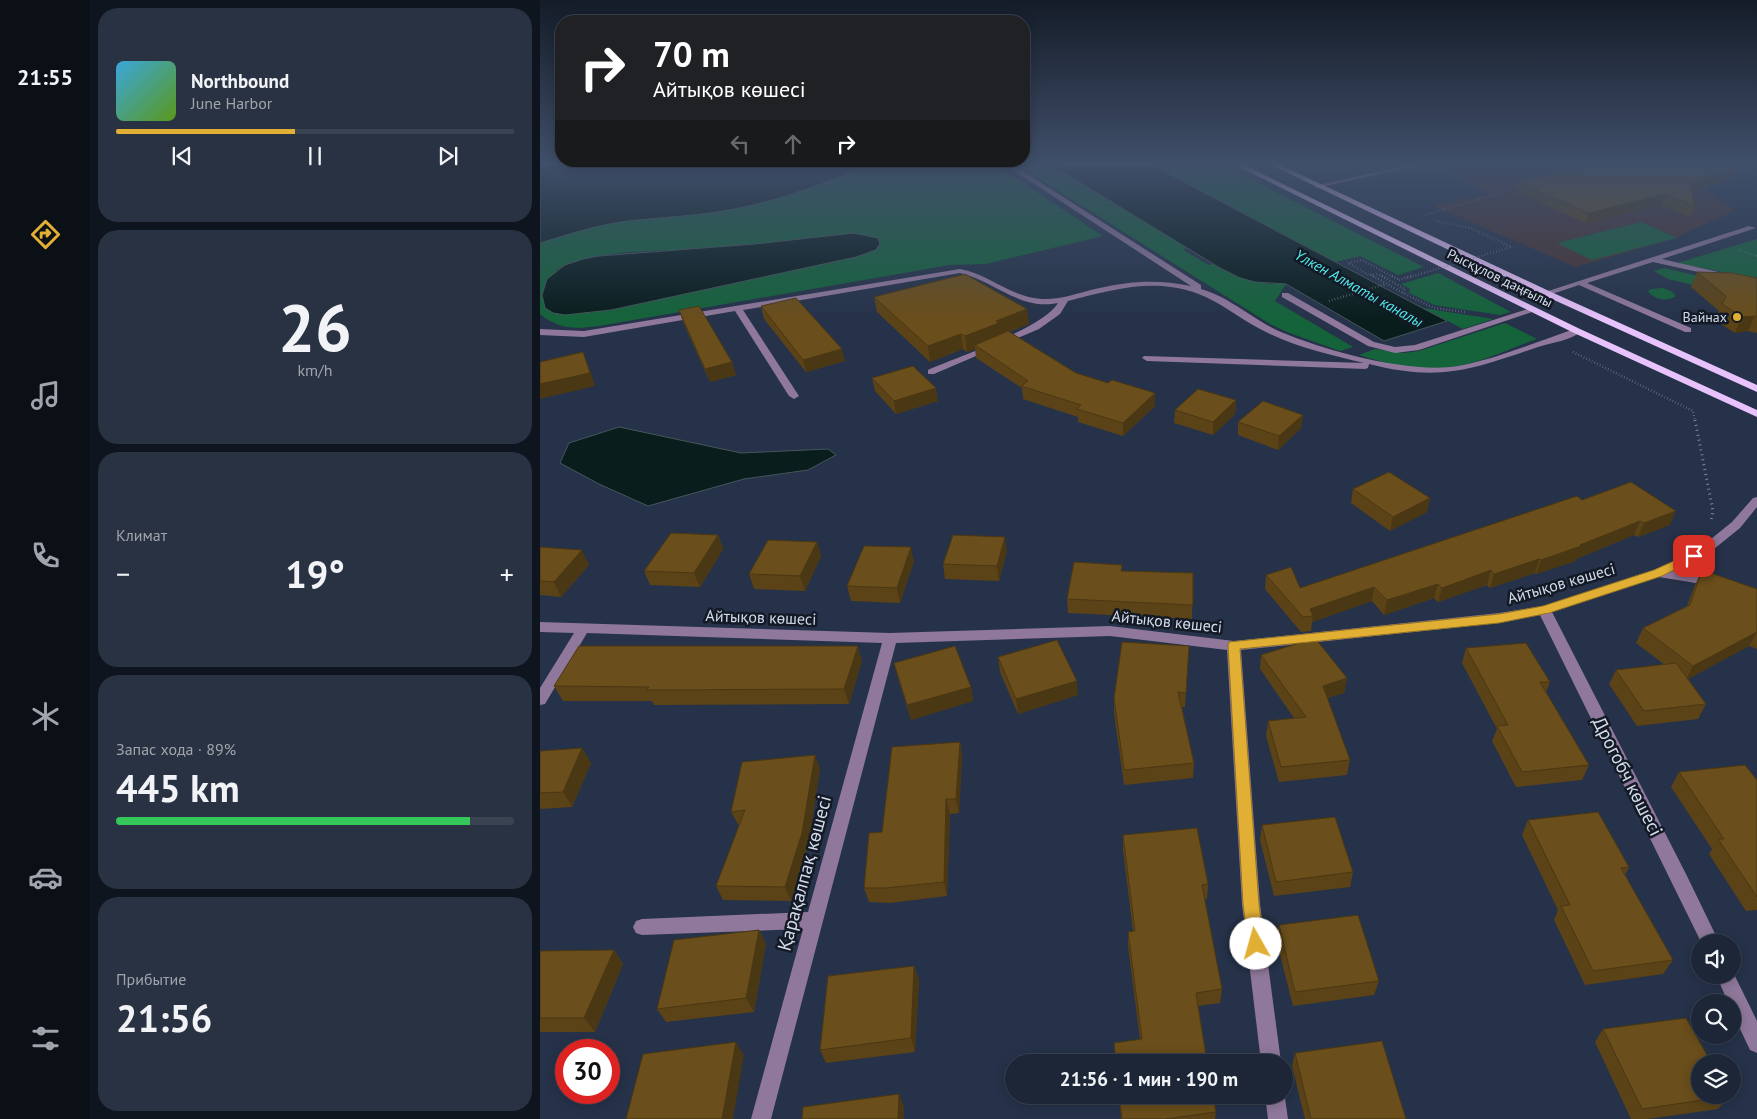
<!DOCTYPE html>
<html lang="ru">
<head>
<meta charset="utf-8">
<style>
	body { margin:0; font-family:"PT Sans",sans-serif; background:#293242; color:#f1f3f6; height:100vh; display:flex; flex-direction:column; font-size:19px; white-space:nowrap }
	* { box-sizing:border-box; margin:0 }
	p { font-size:16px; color:#a0a5ad }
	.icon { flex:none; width:28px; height:28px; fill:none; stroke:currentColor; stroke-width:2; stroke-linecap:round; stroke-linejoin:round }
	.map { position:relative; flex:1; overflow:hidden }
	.panel { display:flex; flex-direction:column; gap:8px; padding:8px; background:#0f151e; width:450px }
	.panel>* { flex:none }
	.hud { position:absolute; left:15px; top:15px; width:475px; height:152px; border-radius:20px; box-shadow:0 2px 12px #0003,0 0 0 1px #3a4352; background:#202124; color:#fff; overflow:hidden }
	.tools { position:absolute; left:1151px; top:934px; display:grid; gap:10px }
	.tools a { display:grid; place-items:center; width:50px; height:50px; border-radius:50%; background:#1c2637; box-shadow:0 2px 12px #0003,0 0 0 1px #3a4352; font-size:25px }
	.speed { position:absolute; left:15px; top:1039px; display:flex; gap:10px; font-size:25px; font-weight:700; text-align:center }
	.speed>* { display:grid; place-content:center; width:65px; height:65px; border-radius:50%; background:#1c2637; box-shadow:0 2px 12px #0003,0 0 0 1px #3a4352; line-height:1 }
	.speed .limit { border:8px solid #d22; background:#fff; color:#111 }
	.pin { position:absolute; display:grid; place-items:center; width:42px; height:42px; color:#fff; margin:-21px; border-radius:10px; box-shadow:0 2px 8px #0006 }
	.me { position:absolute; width:55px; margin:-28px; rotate:353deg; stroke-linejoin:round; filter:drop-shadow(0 0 4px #0008) }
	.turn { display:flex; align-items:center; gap:18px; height:105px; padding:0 15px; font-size:22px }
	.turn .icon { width:65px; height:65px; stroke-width:2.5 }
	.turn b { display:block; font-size:35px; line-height:42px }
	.lanes { display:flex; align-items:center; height:48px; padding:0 15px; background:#0003; justify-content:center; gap:25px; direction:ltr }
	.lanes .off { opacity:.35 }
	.big { font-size:38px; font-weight:700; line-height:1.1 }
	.panel .card { flex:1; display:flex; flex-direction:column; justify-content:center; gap:8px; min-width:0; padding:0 18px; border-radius:20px; background:#293242 }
	.panel .dial { align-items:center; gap:0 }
	.dial b { font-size:65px; line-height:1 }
	.song { display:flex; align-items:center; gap:15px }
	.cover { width:60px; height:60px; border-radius:8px; background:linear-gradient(135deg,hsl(200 70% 55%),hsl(90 70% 35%)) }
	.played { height:5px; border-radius:2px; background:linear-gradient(90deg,#e1af34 45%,#3a4352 45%) }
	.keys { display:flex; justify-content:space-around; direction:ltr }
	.heat { display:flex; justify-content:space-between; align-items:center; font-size:28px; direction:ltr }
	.charge { height:8px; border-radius:4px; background:linear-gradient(90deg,#34c759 89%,#3a4352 0) }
	.trip { position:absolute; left:465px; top:1054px; width:288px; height:50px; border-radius:25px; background:#1c2637; box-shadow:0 2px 12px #0003,0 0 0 1px #3a4352; font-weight:700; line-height:50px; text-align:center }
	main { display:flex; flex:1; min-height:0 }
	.tabs { display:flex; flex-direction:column; width:90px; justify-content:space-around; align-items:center; background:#0b0f16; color:#a0a5ad }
	.tabs .icon { width:35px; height:35px }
	.tabs .on { color:#e1af34 }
	.tabs b { font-size:22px; color:#f1f3f6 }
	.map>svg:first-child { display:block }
	.education { fill:#483433 }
	.green { fill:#15633b; fill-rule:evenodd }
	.water { fill:#091d1d; stroke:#46565a }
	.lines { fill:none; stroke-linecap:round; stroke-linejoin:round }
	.path-far2 { stroke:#7e889b; stroke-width:2; stroke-dasharray:0.5 2.5; stroke-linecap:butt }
	.path-far1 { stroke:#7e889b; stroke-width:2.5; stroke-dasharray:0.5 2.5; stroke-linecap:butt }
	.path { stroke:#7e889b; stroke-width:3; stroke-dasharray:1 4; stroke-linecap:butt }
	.minor { fill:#8f789b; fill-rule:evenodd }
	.major { fill:#e7c2fb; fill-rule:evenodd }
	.path-bridge-far1 { stroke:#7e889b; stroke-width:2; stroke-dasharray:0.5 2.5; stroke-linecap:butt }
	.path-bridge { stroke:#7e889b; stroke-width:2.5; stroke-dasharray:0.5 2.5; stroke-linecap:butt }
	.wall { fill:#5b4317 }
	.shaded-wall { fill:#4a3713 }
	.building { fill:#6a4e1b; stroke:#4a3713 }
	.route { fill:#e1af34; stroke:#927222 }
	.poi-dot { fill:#e1af34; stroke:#141a25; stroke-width:2 }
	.labels { text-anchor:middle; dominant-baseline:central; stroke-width:5; stroke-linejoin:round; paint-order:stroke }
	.far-street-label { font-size:14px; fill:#d3dbea; stroke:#141a25 }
	.far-poi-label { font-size:14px; fill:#d3dbea; stroke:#141a25; text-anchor:end }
	.far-water-label { font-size:15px; font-style:italic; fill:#52ebec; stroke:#141a25 }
	.street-label { font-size:16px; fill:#d3dbea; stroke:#141a25 }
	.near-street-label { font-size:19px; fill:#d3dbea; stroke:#141a25 }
</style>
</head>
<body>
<main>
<nav class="tabs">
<b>21:55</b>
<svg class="icon on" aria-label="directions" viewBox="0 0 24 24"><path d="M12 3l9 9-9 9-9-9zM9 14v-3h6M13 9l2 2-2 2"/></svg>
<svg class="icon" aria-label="music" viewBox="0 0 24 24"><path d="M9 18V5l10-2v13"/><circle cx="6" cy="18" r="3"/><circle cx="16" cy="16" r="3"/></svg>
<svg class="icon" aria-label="phone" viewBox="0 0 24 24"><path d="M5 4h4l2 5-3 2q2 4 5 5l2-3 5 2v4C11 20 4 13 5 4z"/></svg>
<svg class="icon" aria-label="climate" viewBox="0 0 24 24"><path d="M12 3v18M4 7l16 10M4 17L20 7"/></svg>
<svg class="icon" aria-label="car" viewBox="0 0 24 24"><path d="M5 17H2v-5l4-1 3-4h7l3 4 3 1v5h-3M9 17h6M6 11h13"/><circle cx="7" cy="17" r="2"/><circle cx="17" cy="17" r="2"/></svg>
<svg class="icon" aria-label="filters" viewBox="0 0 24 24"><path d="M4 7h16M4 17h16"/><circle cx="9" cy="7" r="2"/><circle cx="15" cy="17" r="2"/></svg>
</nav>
<section class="panel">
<div class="card">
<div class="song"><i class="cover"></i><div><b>Northbound</b><p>June Harbor</p></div></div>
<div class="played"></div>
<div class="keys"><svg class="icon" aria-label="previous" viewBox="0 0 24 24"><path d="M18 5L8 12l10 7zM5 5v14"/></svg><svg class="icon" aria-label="pause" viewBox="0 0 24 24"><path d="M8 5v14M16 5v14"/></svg><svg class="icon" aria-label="next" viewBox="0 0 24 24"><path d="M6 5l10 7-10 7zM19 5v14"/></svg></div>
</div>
<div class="card dial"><b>26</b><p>km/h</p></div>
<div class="card"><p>Климат</p>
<div class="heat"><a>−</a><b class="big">19°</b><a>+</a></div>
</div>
<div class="card"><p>Запас хода · 89%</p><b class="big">445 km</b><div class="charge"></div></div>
<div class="card"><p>Прибытие</p><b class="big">21:56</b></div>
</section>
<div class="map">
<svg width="1217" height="1119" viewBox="0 0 1217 1119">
	<rect width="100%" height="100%" fill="#253249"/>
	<polygon class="education" points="957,163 1131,164 1195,210 1135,238 1036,267 893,206 948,194 909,174"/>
	<g class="green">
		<path d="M335 163H453L563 236 446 264 410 265 59 326C35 329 20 330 0 314V243C30 234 57 225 88 221 124 217 159 216 194 209 244 200 289 181 335 163ZM300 234 340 244 335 250 316 257 71 310 16 270C51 249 111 252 151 249 201 245 250 241 300 234Z"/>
		<polygon points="474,163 508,163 647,248 643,250 669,265 673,264 680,268 728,284 746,284 735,301 813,347 800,351 747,332 730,324"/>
		<polygon points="610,163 678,163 884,267 858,275 820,256 796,262"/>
		<polygon points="1101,222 1137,238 1052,260 1017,243"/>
		<polygon points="1217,239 1217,279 1137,263"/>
		<polygon points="1124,268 1163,277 1157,286 1128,279 1114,271"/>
		<polygon points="898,273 971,312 960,315 894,305 869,293 870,289 861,284"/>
		<path d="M1123 288 1131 291 1136 296C1128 302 1114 300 1108 291L1111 289Z"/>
		<polygon points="883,308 953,319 923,329"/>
		<path d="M965 323 997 339C968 349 937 365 906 368 876 371 847 364 819 355L835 349 864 353 879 351Z"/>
	</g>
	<g class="water">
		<path d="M0 163H335C289 181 244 200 194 209 159 216 124 217 88 221 57 225 30 234 0 243Z"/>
		<polygon points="508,163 608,163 907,321 844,341 746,284 715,282 700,278 680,268"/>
		<polygon points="314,233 338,238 340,244 336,250 316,257 71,310 25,315 13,313 5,308 2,295 7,279 25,265 43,259 59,256 215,244"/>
		<polygon points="79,427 201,453 288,449 296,455 268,470 204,479 108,506 59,484 20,463 29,443"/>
	</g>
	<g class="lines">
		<g class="path-far2">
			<polyline points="1017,174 1030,164 1038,163"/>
			<polyline points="882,216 960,193 980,183"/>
			<polyline points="896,221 931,228 971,247"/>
			<polyline points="1199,250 1217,256"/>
			<polyline points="831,275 836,278"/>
			<polyline points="845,278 838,274 829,275 808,263 822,260 855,278"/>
		</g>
		<g class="path-far1">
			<polyline points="833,276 863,293"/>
			<polyline points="842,276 865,289 863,293 894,308 925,312"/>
			<polyline points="852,276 859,280"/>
			<polyline points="789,301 846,284"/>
			<polyline points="1033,352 1153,411 1155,421"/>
		</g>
		<polyline class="path" points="1155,420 1173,511 1171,521"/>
		<g class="minor">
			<path d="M462 163H470L661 285V289C690 297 713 320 741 332 786 351 870 374 918 366 954 360 999 341 1034 329L1037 328 1042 331C1032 340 1011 343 998 347 931 370 900 382 829 364L828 368 825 369 607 361 602 358 604 356 824 363C792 355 757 348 726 332 686 312 671 290 622 286 591 284 559 293 528 301L520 314 499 329 394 374H388V370C418 357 503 328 518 303 480 311 455 281 420 273L203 310 259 396 254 399 249 396 195 311 44 337 0 335V329L44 331 420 269C449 274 472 298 502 299 520 300 538 293 555 289 588 281 618 279 651 286Z"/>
			<polygon points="876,163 890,163 777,188 774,186"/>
			<polygon points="1209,226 1216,228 1122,259 1217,281 1217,285 1113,262 1047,283 1151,328 1151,332 1145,332 1039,285 1006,296 1002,293"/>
			<polygon points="742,293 748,293 834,342 855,347 875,345 991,308 998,310 879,350 855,353 828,346 742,297"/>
			<polygon points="1217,497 1217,507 1200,528 1169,553 1133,571 1179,579 1180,582 1179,585 1174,586 1119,577 1012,612 1146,874 1179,942 1161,942 1000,615 959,623 701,650 720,904 741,1062 721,1062 702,904 687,650 570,636 356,643 231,1119 211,1119 263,929 102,935 96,933 93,927 96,921 102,919 268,912 342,643 47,633 5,704 0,705 0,688 34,633 0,632 0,622 350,633 570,626 694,641 959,613 1003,606 1114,570 1138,559 1161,547 1192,522 1213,498"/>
			<polygon points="1192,970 1217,1021 1217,1053 1210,1050 1192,1012 1192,1002 1188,1002 1176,975 1192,975"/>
			<polygon points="744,1091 748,1119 728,1119 725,1095 744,1095"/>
		</g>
		<g class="major">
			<polygon points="691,163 700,163 1040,329 1217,410 1217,417 1034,333"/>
			<polygon points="727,163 736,163 1009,291 1217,385 1217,392 1003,295"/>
		</g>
		<polyline class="path-bridge-far1" points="867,278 971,247"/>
		<polyline class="path-bridge" points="859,280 871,276"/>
	</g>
	<g class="wall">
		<polygon points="830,163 852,163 838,167"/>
		<polygon points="1108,166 1196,177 1152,192 1155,206 1151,217 1122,205 1046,223 975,192 977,182"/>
		<polygon points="1157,272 1217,278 1217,333 1208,331 1195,333 1175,320 1179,311 1151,287"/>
		<polygon points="334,297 487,309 489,324 469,332 536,373 568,383 615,393 615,406 583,436 538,422 538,417 483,399 482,388 436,358 435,349 427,352 423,349 390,362 337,312"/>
		<polygon points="221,306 305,361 266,372 224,319"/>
		<polygon points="139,310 192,362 196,375 170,382 143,322"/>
		<polygon points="332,378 398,401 356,414 335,391"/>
		<polygon points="696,400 695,414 673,435 634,423 635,410"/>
		<polygon points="763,415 761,428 738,450 698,435 698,422"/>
		<polygon points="813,489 890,498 887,512 850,531 811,503"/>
		<polygon points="1042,500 1130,525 1098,537 1094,535 1036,559 1036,561 996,574 995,573 950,588 947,585 898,602 894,598 844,615 832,601 772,622 771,631 761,632 725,589 726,575 760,588"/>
		<polygon points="178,535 183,549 160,587 110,585 104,571"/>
		<polygon points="277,542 281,556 265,591 214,589 209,574"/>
		<polygon points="0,547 49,565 21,597 0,595"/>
		<polygon points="467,551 459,581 405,579 403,564"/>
		<polygon points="374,561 360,603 311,601 307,586"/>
		<polygon points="582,565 582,571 653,573 652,619 528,613 527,599"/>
		<polygon points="1162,570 1217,589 1217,649 1209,646 1148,679 1166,704 1158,719 1097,726 1069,684 1076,670 1125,665 1096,643 1103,628 1147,606 1155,585"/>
		<polygon points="926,648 1010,682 1006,692 1049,765 1042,780 976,787 952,741 957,729 922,663"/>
		<polygon points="721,655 807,678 804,693 787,698 810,760 807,775 739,782 726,736 728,721 754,718 720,669"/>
		<polygon points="458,657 538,695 478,714 460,672"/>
		<polygon points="322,661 309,704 114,705 112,701 23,701 14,686"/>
		<polygon points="648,661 645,707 642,707 654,763 653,778 584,785 574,713 574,698"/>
		<polygon points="354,663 431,687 433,701 371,720 358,678"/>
		<polygon points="420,742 422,757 419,813 410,814 407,896 350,903 329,902 324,888 342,832"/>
		<polygon points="42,748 51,763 32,807 0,809 0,751"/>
		<polygon points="275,755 280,769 268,847 251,901 183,900 176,886 199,826 191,812"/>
		<polygon points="1139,772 1217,780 1217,910 1206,911 1169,854 1172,849 1131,787"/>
		<polygon points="988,820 1089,867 1085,875 1133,960 1123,974 1045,985 1014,920 1018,910 982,835"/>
		<polygon points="722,825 813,872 810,887 734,896 720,840"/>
		<polygon points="583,835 668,884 667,899 664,899 682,989 680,1003 658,1006 667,1062 575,1062 574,1043 600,1039 588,946 588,932 593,931 583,850"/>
		<polygon points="739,925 839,981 834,995 753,1006 736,939"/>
		<polygon points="219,930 226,944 214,1012 126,1022 117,1009"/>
		<polygon points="74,950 83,964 55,1032 0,1032 0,951"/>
		<polygon points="374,966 379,980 375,1052 286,1063 280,1050"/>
		<polygon points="1063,1029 1190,1096 1178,1109 1108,1119 1091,1119 1055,1042"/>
		<polygon points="755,1053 866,1119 765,1119 752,1066"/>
		<polygon points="579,1095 673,1095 676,1112 675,1119 581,1119"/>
	</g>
	<g class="shaded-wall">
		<polygon points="839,163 852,163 838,167"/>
		<polygon points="1200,167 1196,177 1146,193 1150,183"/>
		<polygon points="1125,194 1122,205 1046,223 1049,213"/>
		<polygon points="487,309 489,324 435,345 435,349 427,352 425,336 456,321"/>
		<polygon points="1215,315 1208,331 1195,333 1202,317"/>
		<polygon points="421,334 423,349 390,362 388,346"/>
		<polygon points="302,349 305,361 266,372 263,360"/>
		<polygon points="43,352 48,364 55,386 0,399 0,384"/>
		<polygon points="192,362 196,375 170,382 165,369"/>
		<polygon points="396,388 398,401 356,414 354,401"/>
		<polygon points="615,393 615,406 583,436 583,423"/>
		<polygon points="696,400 695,414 673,435 673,422"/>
		<polygon points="763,415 761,428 738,450 739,436"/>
		<polygon points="890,498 887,512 850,531 853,517"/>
		<polygon points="1136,511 1130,525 1098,537 1104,523"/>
		<polygon points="1100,521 1094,535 1036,559 1036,561 996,574 1001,560"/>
		<polygon points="178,535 183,549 160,587 154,573"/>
		<polygon points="465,537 467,551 459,581 457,566"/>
		<polygon points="277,542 281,556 265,591 260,576"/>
		<polygon points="371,547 374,561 360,603 357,588"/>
		<polygon points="42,550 49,565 21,597 14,582"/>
		<polygon points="999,559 995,573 950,588 954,574"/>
		<polygon points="951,570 947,585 898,602 902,588"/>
		<polygon points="898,584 894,598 844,615 847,600"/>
		<polygon points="834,587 832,601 772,622 773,616 770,609"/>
		<polygon points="1217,632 1209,646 1146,680 1153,666"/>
		<polygon points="318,646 322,661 309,704 304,689"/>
		<polygon points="807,678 804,693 781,700 783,686"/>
		<polygon points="537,681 538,695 478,714 476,699"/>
		<polygon points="431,687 433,701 371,720 367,705"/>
		<polygon points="420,742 422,757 419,813 416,799"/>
		<polygon points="42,748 51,763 32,807 23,792"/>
		<polygon points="275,755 280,769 268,847 251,901 245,887"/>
		<polygon points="406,799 410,814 407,896 404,882"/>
		<polygon points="219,930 226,944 214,1012 206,998"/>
		<polygon points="74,950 83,964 55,1032 44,1018"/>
		<polygon points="374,966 379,980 375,1052 371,1038"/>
		<polygon points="196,1042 204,1055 193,1119 182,1119"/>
		<polygon points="359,1094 364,1107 364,1119 358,1119"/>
	</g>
	<g class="building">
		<polygon points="1062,163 1101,163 1108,166 1139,163 1199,163 1200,167 1150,183 1155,206 1125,194 1049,213 977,182"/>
		<polygon points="1157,272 1192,273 1217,278 1217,316 1202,317 1182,304 1186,296"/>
		<polygon points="425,274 487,309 456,321 459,323 425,336 421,334 388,346 334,297"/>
		<polygon points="256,298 302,349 263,360 221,306"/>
		<polygon points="159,306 192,362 165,369 139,310"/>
		<polygon points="468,331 536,373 568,383 572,380 615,393 583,423 537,409 541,405 481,386 488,381 435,345"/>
		<polygon points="43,352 50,373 0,384 0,362"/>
		<polygon points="373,366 396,388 354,401 332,378"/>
		<polygon points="658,389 696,400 673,422 635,410"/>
		<polygon points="723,401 763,415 739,436 698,422"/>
		<polygon points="849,472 890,498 853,517 813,489"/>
		<polygon points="1091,482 1136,511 1104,523 1100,521 1040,545 1041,546 1001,560 999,559 954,574 951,570 902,588 898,584 847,600 834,587 770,609 773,616 763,617 726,575 751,567 760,588 1037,496 1042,500"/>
		<polygon points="131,533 178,535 154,573 104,571"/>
		<polygon points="413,535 465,537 457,566 403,564"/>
		<polygon points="228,540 277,542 260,576 209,574"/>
		<polygon points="324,546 371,547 357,588 307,586"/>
		<polygon points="0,547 42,550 14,582 0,581"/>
		<polygon points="534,562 582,565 581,571 653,573 653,605 527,599"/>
		<polygon points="1162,570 1217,589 1217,632 1153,666 1103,628 1150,605"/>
		<polygon points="775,638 807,678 783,686 810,760 741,767 728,721 766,717 721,655"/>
		<polygon points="517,640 537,681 476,699 458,657"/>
		<polygon points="582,642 649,646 646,693 638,692 654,763 584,770 574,698"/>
		<polygon points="986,643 1010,682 1000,682 1049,765 982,772 957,726 968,725 926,648"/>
		<polygon points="39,646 318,646 304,689 107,690 109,687 14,686"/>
		<polygon points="415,646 431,687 367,705 354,663"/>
		<polygon points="1136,663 1166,704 1104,711 1076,670"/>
		<polygon points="420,742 416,799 406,799 404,882 345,888 324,888 329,833 342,832 352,747"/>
		<polygon points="42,748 23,792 0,793 0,751"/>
		<polygon points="275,755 262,833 245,887 176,886 205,810 191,812 202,762"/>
		<polygon points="1205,765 1217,780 1217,897 1178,839 1184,839 1139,772"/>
		<polygon points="1058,812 1089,867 1081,868 1133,960 1053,971 1021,906 1030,905 988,820"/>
		<polygon points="795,817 813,872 736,882 722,825"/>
		<polygon points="657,828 668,884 662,885 682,989 656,993 667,1062 576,1062 574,1043 602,1039 588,932 595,931 583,835"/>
		<polygon points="818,915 839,981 755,992 739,925"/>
		<polygon points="219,930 206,998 117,1009 134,940"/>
		<polygon points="74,950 44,1018 0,1018 0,951"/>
		<polygon points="374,966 371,1038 280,1050 288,976"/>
		<polygon points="1146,1018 1171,1062 1160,1062 1160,1095 1189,1095 1190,1096 1102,1109 1063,1029"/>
		<polygon points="842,1041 866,1119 771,1119 755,1053"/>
		<polygon points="196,1042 182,1119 86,1119 103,1054"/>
		<polygon points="359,1094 358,1119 262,1119 263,1107"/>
		<polygon points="579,1095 673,1095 676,1112 625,1119 582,1119"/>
	</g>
	<linearGradient id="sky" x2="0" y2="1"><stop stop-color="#141c28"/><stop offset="0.51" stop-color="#404f6a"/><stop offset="1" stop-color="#404f6a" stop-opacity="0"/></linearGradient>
	<rect width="1217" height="320" fill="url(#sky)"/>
	<polygon class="route" points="1154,552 1159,556 1158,558 1122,576 1009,613 959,623 700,649 719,904 724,944 722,949 716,952 710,949 708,944 703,904 688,646 689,642 959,614 1003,606 1114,570"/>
	<circle class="poi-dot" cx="1197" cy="317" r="5"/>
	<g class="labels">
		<g class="far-street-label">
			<text transform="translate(960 278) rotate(26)">Рысқұлов даңғылы</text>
		</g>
		<g class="far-poi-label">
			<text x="1187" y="317">Вайнах</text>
		</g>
		<g class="far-water-label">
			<text transform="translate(819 288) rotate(29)">Үлкен Алматы каналы</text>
		</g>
		<g class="street-label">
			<text transform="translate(1021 583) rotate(-16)">Айтықов көшесі</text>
			<text transform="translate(221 617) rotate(2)">Айтықов көшесі</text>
			<text transform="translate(627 621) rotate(6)">Айтықов көшесі</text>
		</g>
		<g class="near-street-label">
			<text transform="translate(1088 776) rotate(63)">Дрогобч көшесі</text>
			<text transform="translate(264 873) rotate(-75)">Қарақалпақ көшесі</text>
		</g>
	</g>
</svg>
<div class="tools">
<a><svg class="icon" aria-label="sound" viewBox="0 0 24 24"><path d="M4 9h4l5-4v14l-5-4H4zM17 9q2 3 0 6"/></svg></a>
<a><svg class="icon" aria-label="search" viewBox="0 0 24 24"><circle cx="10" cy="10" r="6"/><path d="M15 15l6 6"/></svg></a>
<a><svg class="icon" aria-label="layers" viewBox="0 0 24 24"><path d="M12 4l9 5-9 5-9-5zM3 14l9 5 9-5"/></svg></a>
</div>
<div class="speed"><div class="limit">30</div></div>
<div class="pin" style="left:1154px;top:556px;background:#d93025"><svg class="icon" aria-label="arrive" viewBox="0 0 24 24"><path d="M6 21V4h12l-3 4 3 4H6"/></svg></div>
<svg class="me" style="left:716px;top:944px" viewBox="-20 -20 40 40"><circle r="19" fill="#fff"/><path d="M0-13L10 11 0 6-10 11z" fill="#e1af34"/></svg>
<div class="trip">21:56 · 1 мин · 190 m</div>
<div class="hud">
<div class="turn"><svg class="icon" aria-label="right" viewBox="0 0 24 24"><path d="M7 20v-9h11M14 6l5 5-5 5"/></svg><div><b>70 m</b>Айтықов көшесі</div></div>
<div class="lanes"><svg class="icon off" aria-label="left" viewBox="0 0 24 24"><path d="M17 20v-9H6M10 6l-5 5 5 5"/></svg><svg class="icon off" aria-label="ahead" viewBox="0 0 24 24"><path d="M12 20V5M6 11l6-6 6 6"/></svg><svg class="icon" aria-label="right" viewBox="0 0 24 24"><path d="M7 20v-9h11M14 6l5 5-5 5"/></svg></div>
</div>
</div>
</main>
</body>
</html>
